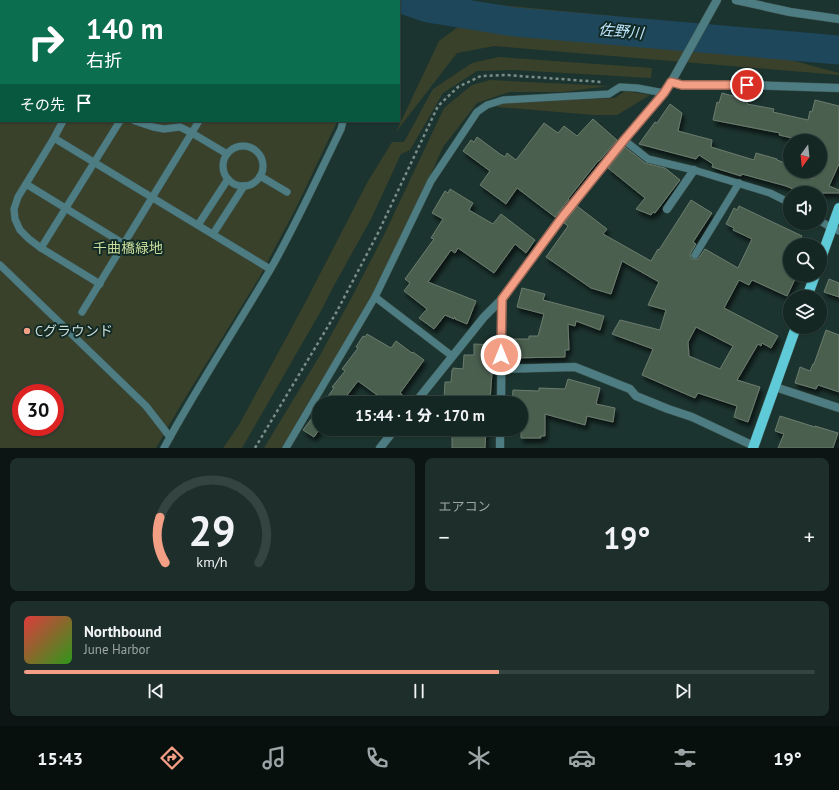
<!DOCTYPE html>
<html lang="ja">
<head>
<meta charset="utf-8">
<style>
	body { margin:0; font-family:"PT Sans","Noto Sans JP",sans-serif; background:#1e2f2b; color:#f1f3f6; height:100vh; display:flex; flex-direction:column; font-size:15px; white-space:nowrap }
	* { box-sizing:border-box; margin:0 }
	p { font-size:13px; color:#9da5a6 }
	.icon { flex:none; width:22px; height:22px; fill:none; stroke:currentColor; stroke-width:2; stroke-linecap:round; stroke-linejoin:round }
	.map { position:relative; height:448px; overflow:hidden }
	.drawer { display:flex; flex-direction:column; gap:10px; padding:10px; background:#0c1513; flex:1 }
	.drawer>* { flex:none }
	.top-card { position:absolute; left:0px; top:0px; width:400px; height:122px; box-shadow:0 1px 3px #0004,0 0 0 1px #344441; background:#0b6e4f; color:#fff; overflow:hidden }
	.needle { width:26px; rotate:195deg }
	.fabs { position:absolute; left:783px; top:134px; display:grid; gap:8px }
	.fabs a { display:grid; place-items:center; width:44px; height:44px; border-radius:50%; background:#152723; box-shadow:0 1px 3px #0004,0 0 0 1px #344441; font-size:20px }
	.speed { position:absolute; left:12px; top:384px; display:flex; gap:8px; font-size:20px; font-weight:700; text-align:center }
	.speed>* { display:grid; place-content:center; width:52px; height:52px; border-radius:50%; background:#152723; box-shadow:0 1px 3px #0004,0 0 0 1px #344441; line-height:1 }
	.speed .limit { border:6px solid #d22; background:#fff; color:#111 }
	.pin { position:absolute; display:grid; place-items:center; width:34px; height:34px; color:#fff; margin:-17px; border:2px solid #fff; border-radius:50%; box-shadow:0 1px 4px #0007 }
	.me { position:absolute; width:44px; margin:-22px; rotate:0deg; stroke-linejoin:round; filter:drop-shadow(0 0 3px #0008) }
	.turn { display:flex; align-items:center; gap:14px; height:84px; padding:0 20px; font-size:18px }
	.turn .icon { width:52px; height:52px; stroke-width:2.5 }
	.turn b { display:block; font-size:28px; line-height:34px }
	.then { display:flex; align-items:center; height:38px; padding:0 20px; background:#0003; gap:8px; font-size:15px }
	.big { font-size:30px; font-weight:800; line-height:1.1 }
	.drawer .widget { flex:1; display:flex; flex-direction:column; justify-content:center; gap:6px; min-width:0; padding:0 14px; border-radius:8px; background:#1e2f2b }
	.drawer .dial { align-items:center; gap:0 }
	.dial svg { height:104px; overflow:visible; fill:none; stroke:#344441; stroke-width:7; stroke-linecap:round; text-anchor:middle }
	.dial text { fill:#f1f3f6; stroke:none }
	.song { display:flex; align-items:center; gap:12px }
	.cover { width:48px; height:48px; border-radius:6px; background:linear-gradient(135deg,hsl(0 70% 55%),hsl(110 70% 35%)) }
	.played { height:4px; border-radius:2px; background:linear-gradient(90deg,#f39f85 60%,#344441 60%) }
	.keys { display:flex; justify-content:space-around; direction:ltr }
	.heat { display:flex; justify-content:space-between; align-items:center; font-size:22px; direction:ltr }
	.drawer .tiles { flex:1; display:grid; gap:10px; grid-template-columns:1fr 1fr }
	.widget:last-child { grid-column:span 2 }
	.trip { position:absolute; left:312px; top:396px; width:216px; height:40px; border-radius:20px; background:#152723; box-shadow:0 1px 3px #0004,0 0 0 1px #344441; font-weight:800; line-height:40px; text-align:center }
	.dock { display:flex; height:64px; justify-content:space-around; align-items:center; background:#08100e; color:#9da5a6 }
	.dock .icon { width:28px; height:28px }
	.dock .on { color:#f39f85 }
	.dock b { font-size:18px; color:#f1f3f6 }
	.map>svg:first-child { display:block }
	.green { fill:#3a412a; fill-rule:evenodd }
	.water { fill:#1e475c; stroke:#527381 }
	.lines { fill:none; stroke-linecap:round; stroke-linejoin:round }
	.river { stroke:#1e475c; stroke-width:29 }
	.building { fill:#4c5e4f; stroke:#6b7d6e; fill-rule:evenodd; filter:url(#shadow) }
	.lane-casing { stroke:#3c524d; stroke-width:8 }
	.street-casing { stroke:#3c524d; stroke-width:9 }
	.primary-casing { stroke:#3c524d; stroke-width:11 }
	.path { stroke:#7a8d88; stroke-width:2.5; stroke-dasharray:3 3; stroke-linecap:butt }
	.lane { stroke:#4d7d83; stroke-width:7 }
	.street { stroke:#4d7d83; stroke-width:8 }
	.primary { stroke:#5fcbd8; stroke-width:10 }
	.route-casing { stroke:#9e6756; stroke-width:10 }
	.route { stroke:#f39f85; stroke-width:7 }
	.poi-dot { fill:#f39f85; stroke:#122a25; stroke-width:1.5 }
	.labels { text-anchor:middle; dominant-baseline:central; stroke-width:4; stroke-linejoin:round; paint-order:stroke }
	.park-label { font-size:14px; fill:#cadd9c; stroke:#122a25 }
	.poi-label { font-size:14px; fill:#ccdad6; stroke:#122a25; text-anchor:start }
	.water-label { font-size:15px; font-style:italic; fill:#bee6fe; stroke:#122a25 }
</style>
</head>
<body>
<div class="map">
<svg width="839" height="448" viewBox="0 0 839 448">
	<defs>
		<filter id="shadow"><feDropShadow dx="2.5" dy="4.5" stdDeviation="2" flood-color="#0009"/></filter>
	</defs>
	<rect width="100%" height="100%" fill="#1c342f"/>
	<g class="green">
		<polygon points="489,4 614,16 713,34 746,48 839,73 839,75 494,46 457,53 396,132 439,41"/>
		<polygon points="499,57 652,68 651,78 513,70 477,71 443,93 410,150 401,154 372,217 331,291 322,309 242,448 223,448 239,425 304,305 367,183 392,142 404,142 433,89 472,63"/>
		<polygon points="490,80 609,86 563,92 509,92 477,103 443,147 431,174 364,312 314,392 282,448 264,448 319,357 353,295 384,235 444,108 472,85"/>
		<polygon points="625,91 650,95 617,115 594,115 498,107 500,103 615,98"/>
		<path d="M1 118V121H336V124L296 208 259 278 182 403 156 448H0V119ZM21 393H55V427H21Z"/>
	</g>
	<polygon class="water" points="0,0 93,0 92,1 1,1 1,57 0,58"/>
	<g class="lines">
		<polyline class="river" points="405,0 428,8 515,22 839,50"/>
	</g>
	<g class="building">
		<polygon points="722,93 748,100 747,104 774,109 773,112 808,120 810,111 812,112 815,100 839,106 839,164 829,186 839,190 839,193 802,193 786,186 742,174 741,176 712,167 713,164 699,155 696,159 639,144 655,122 657,123 670,104 682,113 678,131 712,140 711,147 754,160 756,153 777,159 777,160 788,164 787,168 790,169 790,171 794,171 813,179 817,171 820,171 820,141 805,141 779,135 780,133 713,120 717,102 719,103"/>
		<polygon points="593,119 617,140 599,161 598,161 568,199 569,199 555,217 517,188 506,204 480,185 490,171 463,151 471,140 474,142 477,137 500,154 505,157 507,153 516,160 544,123 558,133 564,126 577,136"/>
		<polygon points="625,147 645,163 665,168 680,180 655,213 653,212 651,215 636,209 645,198 608,168"/>
		<polygon points="450,189 473,203 469,210 493,224 501,214 535,240 526,253 515,244 494,273 458,248 455,253 451,250 428,282 476,301 467,324 455,319 455,317 454,319 445,315 434,329 419,318 427,309 404,291 410,283 405,279 434,239 431,238 443,219 432,213 445,191 448,193"/>
		<path d="M691 200 712 213 693 242 696 244 690 254 691 258 693 259H698L705 249 738 268 752 239 733 230 734 228 726 224 734 208 737 210 739 206 802 236 798 245H790V275H797L787 296 752 280 749 285 739 280 724 308 778 336 771 348 762 343 761 346 758 344 737 380 760 387 748 422 734 417 737 406 698 393 695 398 642 375 653 349 612 334 620 320 660 330 666 310 648 305 659 282 622 261 611 294 591 288 546 257 568 226 564 223 577 206 607 229 603 234 651 261 658 249 659 250ZM696 327 733 346 720 369 689 356 688 342Z"/>
		<polygon points="829,279 839,283 839,297 824,292"/>
		<polygon points="522,288 545,294 543,300 604,316 600,330 576,321 575,326 568,324 569,350 565,350 565,357 507,358 507,345 512,346 511,339 529,339 529,336 538,336 544,314 517,307"/>
		<polygon points="826,330 839,335 839,392 818,385 816,389 795,383 800,367 810,371 813,364 814,364"/>
		<polygon points="367,334 391,348 396,341 412,353 413,352 424,360 400,393 410,401 410,403 388,403 358,381 341,403 323,403 334,388 332,387 345,371 342,369 358,348 356,347 363,336 365,337"/>
		<polygon points="474,344 496,345 496,358 493,358 490,401 444,399 445,382 451,382 452,370 453,370 453,368 463,369 464,355 474,355"/>
		<polygon points="568,379 600,388 596,404 615,408 613,422 587,416 585,425 545,414 545,436 540,436 541,438 521,438 521,403 512,403 513,390 539,391 539,388 565,389"/>
		<polygon points="319,409 319,430 314,437 303,430"/>
		<polygon points="780,416 815,427 815,426 838,433 833,448 778,448 784,434 775,431"/>
		<polygon points="452,429 486,429 485,448 452,448"/>
	</g>
	<g class="lines">
		<g class="lane-casing">
			<g id="lane">
				<polyline points="0,110 1,109"/>
				<polyline points="63,121 54,138 18,197 14,209 15,219 20,230 29,239 41,248 100,284"/>
				<polyline points="135,121 153,127 164,129 180,127 192,133 227,154"/>
				<polyline points="54,138 270,269"/>
				<polyline points="624,140 648,159 694,170 770,193 790,203"/>
				<circle cx="243" cy="166" r="20"/>
				<polyline points="260,176 287,192"/>
				<polyline points="26,184 124,244"/>
				<polyline points="820,221 832,228 839,231"/>
				<polyline points="198,225 228,179"/>
				<polyline points="213,234 244,186"/>
				<polyline points="41,248 120,121"/>
				<polyline points="695,255 739,183"/>
				<polyline points="0,265 146,406 170,437"/>
				<polyline points="375,297 452,356"/>
				<polyline points="82,312 199,121"/>
				<path d="M164 448C197 387 235 330 270 270 296 225 318 176 341 129L343 121"/>
				<polyline points="286,448 375,297 431,181 477,112 487,105 503,100 609,94 620,87 637,88 664,93"/>
			</g>
		</g>
		<g class="street-casing">
			<g id="street">
				<polyline points="736,0 790,12 839,19"/>
				<polyline points="671,82 682,85 747,85 839,88"/>
				<polyline points="667,209 694,170"/>
				<polyline points="501,369 575,367 630,389 636,396 668,409 692,417 754,446"/>
				<polyline points="775,387 839,408"/>
				<polyline points="415,403 484,317 502,299"/>
				<polyline points="501,403 502,299 563,215 624,140 664,93 673,79 717,0"/>
				<polyline points="380,448 395,429"/>
				<polyline points="500,448 500,429"/>
			</g>
		</g>
		<g class="primary-casing">
			<g id="primary">
				<polyline points="820,261 839,208"/>
				<polyline points="807,297 815,275"/>
				<polyline points="753,448 796,327"/>
			</g>
		</g>
		<polyline class="path" points="255,448 336,313 378,233 438,106 458,87 481,76 506,75 601,82"/>
		<use href="#lane" class="lane"/>
		<use href="#street" class="street"/>
		<use href="#primary" class="primary"/>
	</g>
	<g class="lines">
		<g class="route-casing">
			<polyline id="route" points="501,355 502,299 563,216 624,140 664,93 671,82 682,85 747,85"/>
		</g>
		<use href="#route" class="route"/>
	</g>
	<circle class="poi-dot" cx="27" cy="331" r="4"/>
	<g class="labels">
		<g class="park-label">
			<text x="128" y="248">千曲橋緑地</text>
		</g>
		<g class="poi-label">
			<text x="35" y="331">Cグラウンド</text>
		</g>
		<g class="water-label">
			<text transform="translate(621 31) rotate(5)">佐野川</text>
		</g>
	</g>
</svg>
<div class="fabs">
<a><svg class="needle" viewBox="-14 -14 28 28"><path d="M0-13l5 13h-10z" fill="#e53935"/><path d="M0 13l5-13h-10z" fill="#9da5a6"/></svg></a>
<a><svg class="icon" aria-label="sound" viewBox="0 0 24 24"><path d="M4 9h4l5-4v14l-5-4H4zM17 9q2 3 0 6"/></svg></a>
<a><svg class="icon" aria-label="search" viewBox="0 0 24 24"><circle cx="10" cy="10" r="6"/><path d="M15 15l6 6"/></svg></a>
<a><svg class="icon" aria-label="layers" viewBox="0 0 24 24"><path d="M12 4l9 5-9 5-9-5zM3 14l9 5 9-5"/></svg></a>
</div>
<div class="speed"><div class="limit">30</div></div>
<div class="pin" style="left:747px;top:85px;background:#d93025"><svg class="icon" aria-label="arrive" viewBox="0 0 24 24"><path d="M6 21V4h12l-3 4 3 4H6"/></svg></div>
<svg class="me" style="left:501px;top:355px" viewBox="-20 -20 40 40"><circle r="17" fill="#f39f85" stroke="#fff" stroke-width="3"/><path d="M0-11L8 9 0 5-8 9z" fill="#fff"/></svg>
<div class="trip">15:44 · 1 分 · 170 m</div>
<div class="top-card">
<div class="turn"><svg class="icon" aria-label="right" viewBox="0 0 24 24"><path d="M7 20v-9h11M14 6l5 5-5 5"/></svg><div><b>140 m</b>右折</div></div>
<div class="then">その先<svg class="icon" aria-label="arrive" viewBox="0 0 24 24"><path d="M6 21V4h12l-3 4 3 4H6"/></svg></div>
</div>
</div>
<section class="drawer">
<div class="tiles">
<div class="widget dial"><svg viewBox="0 0 100 80">
<path d="M14 69A42 42 0 1 1 86 69"/>
<path d="M14 69A42 42 0 0 1 10 34" stroke="#f39f85"/>
<text x="50" y="56" font-size="32" font-weight="700">29</text>
<text x="50" y="72" font-size="11">km/h</text>
</svg></div>
<div class="widget"><p>エアコン</p>
<div class="heat"><a>−</a><b class="big">19°</b><a>+</a></div>
</div>
<div class="widget">
<div class="song"><i class="cover"></i><div><b>Northbound</b><p>June Harbor</p></div></div>
<div class="played"></div>
<div class="keys"><svg class="icon" aria-label="previous" viewBox="0 0 24 24"><path d="M18 5L8 12l10 7zM5 5v14"/></svg><svg class="icon" aria-label="pause" viewBox="0 0 24 24"><path d="M8 5v14M16 5v14"/></svg><svg class="icon" aria-label="next" viewBox="0 0 24 24"><path d="M6 5l10 7-10 7zM19 5v14"/></svg></div>
</div>
</div>
</section>
<nav class="dock">
<b>15:43</b>
<svg class="icon on" aria-label="directions" viewBox="0 0 24 24"><path d="M12 3l9 9-9 9-9-9zM9 14v-3h6M13 9l2 2-2 2"/></svg>
<svg class="icon" aria-label="music" viewBox="0 0 24 24"><path d="M9 18V5l10-2v13"/><circle cx="6" cy="18" r="3"/><circle cx="16" cy="16" r="3"/></svg>
<svg class="icon" aria-label="phone" viewBox="0 0 24 24"><path d="M5 4h4l2 5-3 2q2 4 5 5l2-3 5 2v4C11 20 4 13 5 4z"/></svg>
<svg class="icon" aria-label="climate" viewBox="0 0 24 24"><path d="M12 3v18M4 7l16 10M4 17L20 7"/></svg>
<svg class="icon" aria-label="car" viewBox="0 0 24 24"><path d="M5 17H2v-5l4-1 3-4h7l3 4 3 1v5h-3M9 17h6M6 11h13"/><circle cx="7" cy="17" r="2"/><circle cx="17" cy="17" r="2"/></svg>
<svg class="icon" aria-label="filters" viewBox="0 0 24 24"><path d="M4 7h16M4 17h16"/><circle cx="9" cy="7" r="2"/><circle cx="15" cy="17" r="2"/></svg>
<b>19°</b>
</nav>
</body>
</html>
